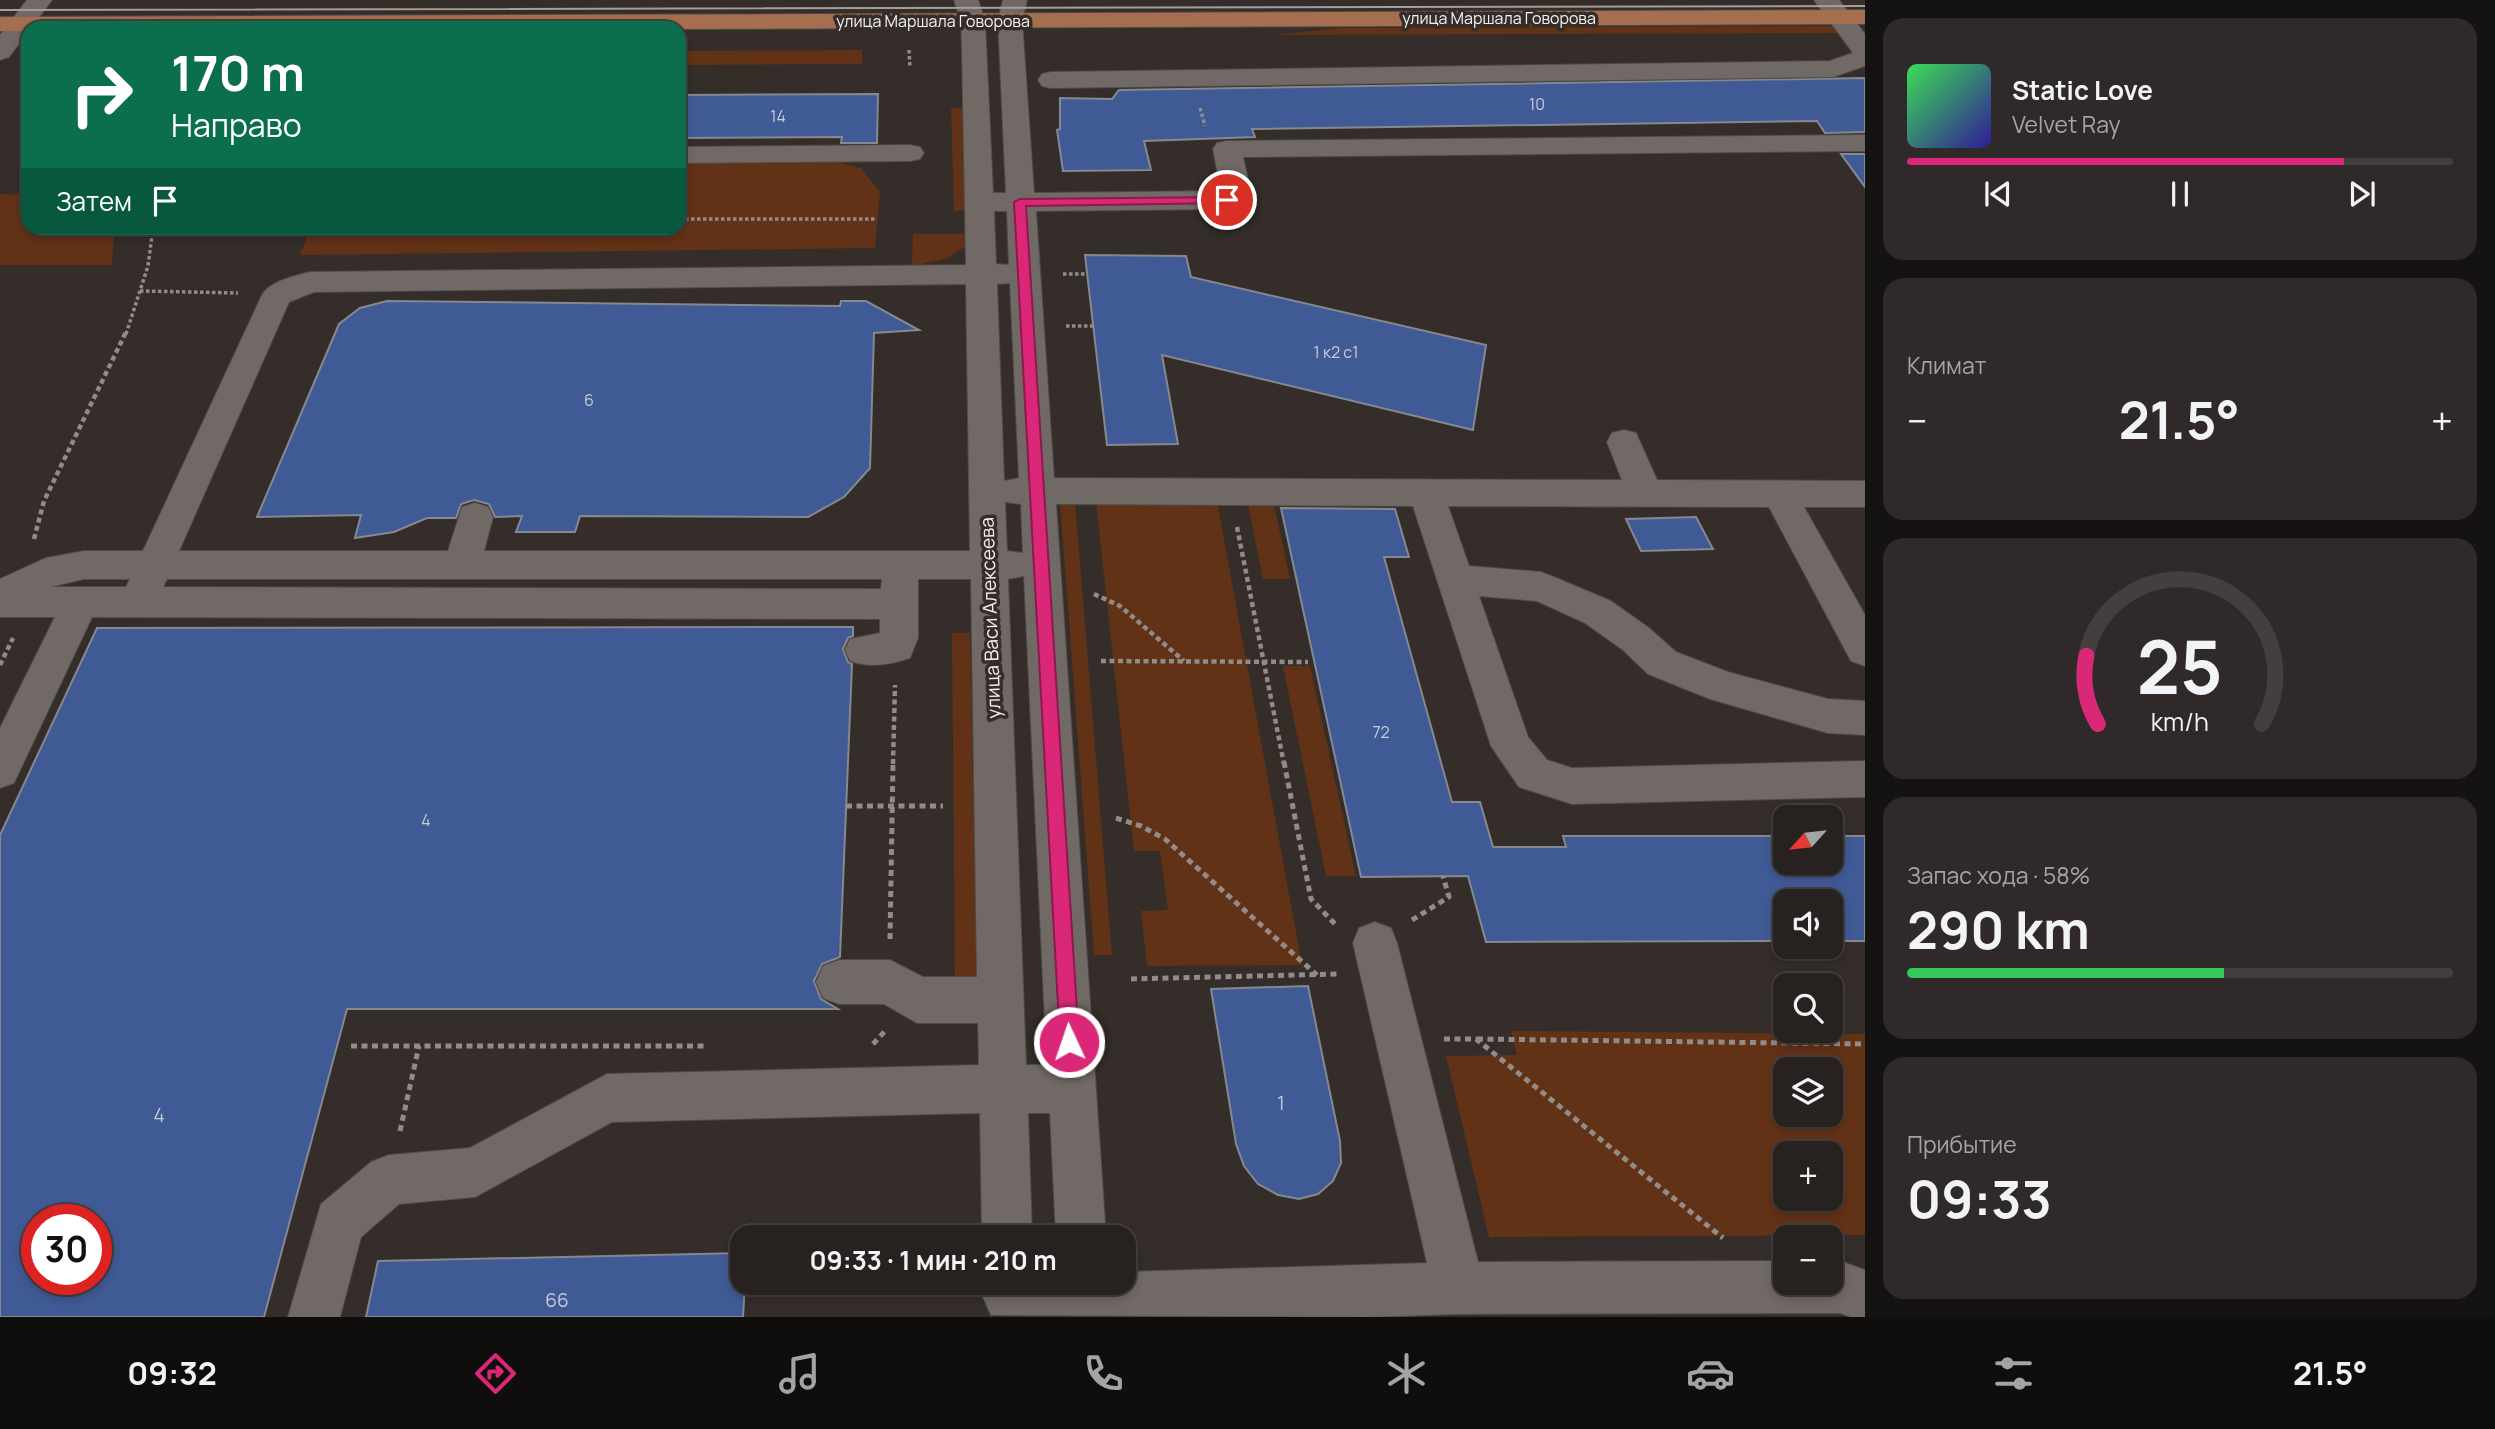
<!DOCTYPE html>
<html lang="ru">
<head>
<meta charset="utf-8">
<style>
	body { margin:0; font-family:Manrope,sans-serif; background:#2f2a29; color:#f1f3f6; height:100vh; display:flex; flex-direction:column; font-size:26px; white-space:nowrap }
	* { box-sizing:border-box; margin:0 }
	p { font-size:23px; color:#a4a4a5 }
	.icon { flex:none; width:38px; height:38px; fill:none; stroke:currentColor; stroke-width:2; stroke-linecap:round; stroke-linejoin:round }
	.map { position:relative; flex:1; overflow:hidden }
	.sheet { display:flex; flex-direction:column; gap:18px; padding:18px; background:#151312; width:630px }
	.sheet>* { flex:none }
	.guide { position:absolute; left:21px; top:21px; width:665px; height:214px; border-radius:21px; box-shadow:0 4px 10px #0003,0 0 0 2px #433f3e; background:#0b6e4f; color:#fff; overflow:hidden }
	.needle { width:46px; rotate:243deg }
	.tools { position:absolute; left:1773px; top:805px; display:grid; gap:14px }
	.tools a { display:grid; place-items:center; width:70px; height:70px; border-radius:14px; background:#272220; box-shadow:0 4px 10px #0003,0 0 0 2px #433f3e; font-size:35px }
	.speed { position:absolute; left:21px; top:1204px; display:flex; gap:14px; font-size:35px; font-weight:700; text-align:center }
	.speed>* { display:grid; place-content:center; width:91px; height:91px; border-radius:50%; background:#272220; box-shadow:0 4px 10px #0003,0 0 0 2px #433f3e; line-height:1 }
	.speed .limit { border:10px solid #d22; background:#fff; color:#111 }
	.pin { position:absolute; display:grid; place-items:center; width:60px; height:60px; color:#fff; margin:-30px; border:4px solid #fff; border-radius:50%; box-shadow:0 2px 7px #0007 }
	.me { position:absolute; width:77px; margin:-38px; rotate:357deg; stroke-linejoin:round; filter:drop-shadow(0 0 5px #0008) }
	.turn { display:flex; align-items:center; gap:24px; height:147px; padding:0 35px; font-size:32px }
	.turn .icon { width:91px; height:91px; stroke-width:2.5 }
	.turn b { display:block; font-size:49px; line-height:60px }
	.then { display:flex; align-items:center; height:66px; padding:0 35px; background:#0003; gap:14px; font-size:26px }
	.big { font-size:52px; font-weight:700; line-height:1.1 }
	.sheet .card { flex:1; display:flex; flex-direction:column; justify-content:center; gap:10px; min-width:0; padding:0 24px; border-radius:21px; background:#2f2a29 }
	.sheet .dial { align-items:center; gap:0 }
	.dial svg { height:182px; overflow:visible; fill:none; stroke:#433f3e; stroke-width:7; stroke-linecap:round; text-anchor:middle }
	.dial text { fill:#f1f3f6; stroke:none }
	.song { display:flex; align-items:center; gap:21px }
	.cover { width:84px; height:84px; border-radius:10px; background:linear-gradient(135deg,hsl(130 70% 55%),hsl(250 70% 35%)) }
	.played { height:7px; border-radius:4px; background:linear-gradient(90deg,#db2777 80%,#433f3e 80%) }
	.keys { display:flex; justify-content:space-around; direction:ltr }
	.heat { display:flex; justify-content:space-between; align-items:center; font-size:38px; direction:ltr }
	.charge { height:10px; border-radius:5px; background:linear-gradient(90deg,#34c759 58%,#433f3e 0) }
	.trip { position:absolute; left:730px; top:1225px; width:406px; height:70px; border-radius:21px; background:#272220; box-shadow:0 4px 10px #0003,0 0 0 2px #433f3e; font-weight:700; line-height:70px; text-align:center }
	.tabs { display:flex; height:112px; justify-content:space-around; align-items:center; background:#100e0d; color:#a4a4a5 }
	.tabs .icon { width:49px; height:49px }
	.tabs .selected { color:#db2777 }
	.tabs b { font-size:32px; color:#f1f3f6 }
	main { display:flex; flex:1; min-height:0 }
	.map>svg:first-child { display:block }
	.green { fill:#623216; fill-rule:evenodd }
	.building { fill:#405a95; stroke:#85888f; stroke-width:2; fill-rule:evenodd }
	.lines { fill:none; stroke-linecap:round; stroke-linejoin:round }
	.minor-casing { stroke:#4f4b48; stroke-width:2 }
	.major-casing { stroke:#4f4b48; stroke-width:2 }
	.path-far2 { stroke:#918b89; stroke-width:3.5; stroke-dasharray:3.5 2.5; stroke-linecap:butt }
	.path-far1 { stroke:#918b89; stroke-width:4.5; stroke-dasharray:5 3.5; stroke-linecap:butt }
	.path { stroke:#918b89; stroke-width:5; stroke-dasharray:6 4.5; stroke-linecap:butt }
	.minor { fill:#706965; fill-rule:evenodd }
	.major { fill:#a56e4e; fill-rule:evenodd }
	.tram { stroke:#a49e9c; stroke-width:2 }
	.route { fill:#db2777; stroke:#8e194d; stroke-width:2 }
	.labels { text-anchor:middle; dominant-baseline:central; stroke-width:7; stroke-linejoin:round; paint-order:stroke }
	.far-street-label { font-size:16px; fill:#f5f1ef; stroke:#342d2a }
	.number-label { font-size:16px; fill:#c8cbd8 }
	.street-label { font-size:19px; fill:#f5f1ef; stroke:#342d2a }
	.near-number-label { font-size:19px; fill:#c8cbd8 }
</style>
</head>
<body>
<main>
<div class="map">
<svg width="1865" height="1317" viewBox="0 0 1865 1317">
	<rect width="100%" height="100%" fill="#342d2a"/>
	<g class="green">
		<polygon points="1832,26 1844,33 1274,35 1340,28"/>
		<polygon points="862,50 862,64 679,65 679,51"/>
		<polygon points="951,108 963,108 967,210 954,211"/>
		<polygon points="828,160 861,168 880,192 875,248 300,255 311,228 679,228 679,163"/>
		<polygon points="0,194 28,195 28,228 114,228 112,265 0,265"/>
		<polygon points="913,234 965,234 966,246 946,259 912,266"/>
		<polygon points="1217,501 1302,965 1147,966 1141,911 1168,910 1160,851 1134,851 1096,502"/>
		<polygon points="1060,502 1075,502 1112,955 1094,955"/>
		<polygon points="1248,505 1274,505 1290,579 1263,579"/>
		<polygon points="952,633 970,633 977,977 955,977"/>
		<polygon points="1283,666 1310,666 1356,876 1326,876"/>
		<path d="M1511 1031 1865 1034V1235L1489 1237 1446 1056 1517 1055ZM1785 1069H1830V1115H1785ZM1830 1153V1199H1785V1153Z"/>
	</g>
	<g class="building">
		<polygon points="1865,78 1865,132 1825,133 1817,121 1252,129 1255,137 1144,141 1151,170 1063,171 1057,130 1060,129 1060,98 1112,99 1119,90"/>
		<polygon points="878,94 877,143 841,143 842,137 679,138 679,95"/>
		<polygon points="1841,154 1865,154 1865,187"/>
		<polygon points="1085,255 1186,256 1191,277 1486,345 1473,430 1162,355 1178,444 1107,445"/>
		<polygon points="387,301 840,306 841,301 866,301 919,330 874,333 870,468 844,497 808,517 580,516 575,532 516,532 522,516 495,517 489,504 474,500 461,504 456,518 427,518 394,532 355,538 361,515 257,517 339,324 360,308"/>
		<polygon points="1281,508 1395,509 1409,557 1384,557 1452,802 1480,802 1493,847 1566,847 1563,836 1785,836 1785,863 1830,863 1830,836 1865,836 1865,941 1830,941 1830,901 1785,901 1785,941 1486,942 1468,876 1361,877"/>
		<polygon points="1696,517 1713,549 1641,551 1626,519"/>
		<path d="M853 627V636L848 638 843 649 848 662 852 664 840 957 822 964 814 981 821 999 838 1009H347L264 1317H0V835L97 628ZM37 1220H96V1279H37Z"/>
		<polygon points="1308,986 1340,1141 1341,1163 1333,1181 1318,1194 1299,1199 1278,1195 1258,1184 1244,1166 1236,1144 1211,989"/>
		<polygon points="742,1253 742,1283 745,1283 743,1317 366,1317 378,1261"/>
	</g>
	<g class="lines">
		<g class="minor-casing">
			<g id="minor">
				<polygon points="27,0 52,0 31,28 28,28 28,32 9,57 0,60 0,35"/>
				<path d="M954 0H978L985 21 993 193H1006L998 20 1003 0H1027L1022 20 1034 193 1221 191 1213 149 1217 143 1227 141 1865 135V151L1243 157 1251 193 1237 206 1227 209 1036 211 1054 478 1622 480 1607 442 1612 433 1624 430 1636 433 1657 480 1865 481V507H1804L1865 615V666L1851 661 1769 507 1448 506 1469 566 1541 572 1554 577 1611 601 1649 628 1676 652 1728 672 1828 699 1865 701V735L1828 733 1710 699 1648 674 1623 650 1585 623 1537 601 1479 596 1528 737 1547 760 1572 768 1865 761V797L1572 804 1519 787 1491 746 1413 506 1056 504 1106 1237H1056L1050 1113H1028L1032 1237H982L980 1113 612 1122 475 1197 399 1204 361 1237 340 1317H288L321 1204 371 1162 389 1155 470 1148 607 1074 979 1065 978 1023H917L884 1004H839L823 998 816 982 823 966 839 960H890L923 977H977L971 579H918V638L910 658C890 665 870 668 850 661L845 650 850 639 880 633V619L92 617 14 783 0 788V728L55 617H0V579L46 558 84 551H143L262 295C270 281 295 276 310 272L966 265 962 49 961 21ZM994 211H1007L1009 265 996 264ZM1010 283 1019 478 1004 481 997 284ZM966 284 970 551H484L493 517 488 507 475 503 462 507 448 551H179L289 302 314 292ZM1005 502 1021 504 1023 553 1007 551ZM1024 576 1047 1065H1026L1008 579ZM84 579H130L126 587H50ZM167 579H882L881 589 163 587Z"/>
				<polygon points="1814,0 1839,0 1865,34 1865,66 1833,77 1051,88 1042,86 1038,80 1042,74 1051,72 1830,61 1853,53"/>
				<polygon points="910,145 920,147 924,153 920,159 910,161 679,163 679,147"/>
				<polygon points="1375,922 1391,928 1397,943 1478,1262 1785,1261 1785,1283 1830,1283 1830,1261 1840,1261 1865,1270 1865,1317 1851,1317 1840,1313 1459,1314 1369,1317 991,1315 983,1297 989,1283 1124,1283 1124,1272 1427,1263 1353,943 1359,928"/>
			</g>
		</g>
		<g class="major-casing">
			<polygon id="major" points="1865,10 1865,24 679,29 28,28 28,31 0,31 0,17"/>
		</g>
		<g class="path-far2">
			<polyline points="909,50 910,67"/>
			<polyline points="1200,108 1205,126"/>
			<polyline points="679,219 877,219"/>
			<polyline points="1063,274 1087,274"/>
			<polyline points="140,291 238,293"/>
			<polyline points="1066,326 1093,326"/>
			<polyline points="126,334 148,266 153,228"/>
		</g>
		<g class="path-far1">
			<polyline points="1237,527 1284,764"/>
			<polyline points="34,539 44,501 126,332"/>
			<polyline points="1094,594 1120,606 1184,661"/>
			<polyline points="1101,661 1308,662"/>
			<polyline points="0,665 13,638"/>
			<polyline points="893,764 895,685"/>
		</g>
		<g class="path">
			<polyline points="1284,762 1311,899 1336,925"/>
			<polyline points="846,806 943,806"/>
			<polyline points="1116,818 1141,826 1165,839 1317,975"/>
			<polyline points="1412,920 1449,897 1443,876"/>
			<polyline points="890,939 893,762"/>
			<polyline points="1131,979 1337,974"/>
			<polyline points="1444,1039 1476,1039 1723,1238"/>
			<polyline points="1477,1039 1865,1044"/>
			<polyline points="873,1044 886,1030"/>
			<polyline points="351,1046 704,1046"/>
			<polyline points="400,1131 419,1046"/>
		</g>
		<use href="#minor" class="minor"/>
		<use href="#major" class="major"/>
		<polyline class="tram" points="0,10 1865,6"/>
	</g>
	<polygon class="route" points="1227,197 1233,200 1231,203 1026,206 1079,1042 1076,1049 1069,1051 1062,1049 1060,1042 1014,202 1020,199"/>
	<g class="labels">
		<g class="far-street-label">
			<text x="1499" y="18">улица Маршала Говорова</text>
			<text x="933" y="21">улица Маршала Говорова</text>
		</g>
		<g class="number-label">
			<text x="1537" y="104">10</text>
			<text x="778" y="116">14</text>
			<text x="1336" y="352">1 к2 с1</text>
			<text x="589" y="400">6</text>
			<text x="1381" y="732">72</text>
			<text x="426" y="820">4</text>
		</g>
		<g class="street-label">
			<text transform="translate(990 618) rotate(-92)">улица Васи Алексеева</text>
		</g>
		<g class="near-number-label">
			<text x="1281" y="1103">1</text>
			<text x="159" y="1115">4</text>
			<text x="557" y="1300">66</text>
		</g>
	</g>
</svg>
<div class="tools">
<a><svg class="needle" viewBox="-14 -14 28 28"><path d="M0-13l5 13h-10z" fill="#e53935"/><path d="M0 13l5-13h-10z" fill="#a4a4a5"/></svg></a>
<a><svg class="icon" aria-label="sound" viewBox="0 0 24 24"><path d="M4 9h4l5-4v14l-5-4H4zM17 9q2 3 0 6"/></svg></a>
<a><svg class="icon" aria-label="search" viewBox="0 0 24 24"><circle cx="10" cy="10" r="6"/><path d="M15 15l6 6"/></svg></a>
<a><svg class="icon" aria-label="layers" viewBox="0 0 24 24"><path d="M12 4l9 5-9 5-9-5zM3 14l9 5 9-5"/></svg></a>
<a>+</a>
<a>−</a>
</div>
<div class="speed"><div class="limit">30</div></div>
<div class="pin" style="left:1227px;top:200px;background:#d93025"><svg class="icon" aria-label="arrive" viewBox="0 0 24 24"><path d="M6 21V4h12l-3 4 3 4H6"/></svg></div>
<svg class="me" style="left:1069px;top:1042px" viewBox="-20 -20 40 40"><circle r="17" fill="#db2777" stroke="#fff" stroke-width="3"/><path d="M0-11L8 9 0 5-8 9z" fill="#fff"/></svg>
<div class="trip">09:33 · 1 мин · 210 m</div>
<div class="guide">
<div class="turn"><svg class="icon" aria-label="right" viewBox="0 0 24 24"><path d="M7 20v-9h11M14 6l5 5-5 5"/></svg><div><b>170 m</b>Направо</div></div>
<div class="then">Затем<svg class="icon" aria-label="arrive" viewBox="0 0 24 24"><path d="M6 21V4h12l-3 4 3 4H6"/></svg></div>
</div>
</div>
<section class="sheet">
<div class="card">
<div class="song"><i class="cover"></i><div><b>Static Love</b><p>Velvet Ray</p></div></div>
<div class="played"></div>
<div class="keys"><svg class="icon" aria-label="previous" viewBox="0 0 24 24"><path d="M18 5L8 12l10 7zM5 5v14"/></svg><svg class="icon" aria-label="pause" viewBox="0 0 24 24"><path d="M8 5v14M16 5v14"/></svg><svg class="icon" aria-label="next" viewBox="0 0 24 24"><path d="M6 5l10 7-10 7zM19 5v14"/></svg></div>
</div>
<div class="card"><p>Климат</p>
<div class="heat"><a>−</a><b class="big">21.5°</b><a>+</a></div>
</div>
<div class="card dial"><svg viewBox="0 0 100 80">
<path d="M14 69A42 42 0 1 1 86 69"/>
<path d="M14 69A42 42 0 0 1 9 39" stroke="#db2777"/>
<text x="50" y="56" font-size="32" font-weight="700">25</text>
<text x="50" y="72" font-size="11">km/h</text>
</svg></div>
<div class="card"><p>Запас хода · 58%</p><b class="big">290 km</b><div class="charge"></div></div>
<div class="card"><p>Прибытие</p><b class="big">09:33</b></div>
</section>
</main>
<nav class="tabs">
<b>09:32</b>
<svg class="icon selected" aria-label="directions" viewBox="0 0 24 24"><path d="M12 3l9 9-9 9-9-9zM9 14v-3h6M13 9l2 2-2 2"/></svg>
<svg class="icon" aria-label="music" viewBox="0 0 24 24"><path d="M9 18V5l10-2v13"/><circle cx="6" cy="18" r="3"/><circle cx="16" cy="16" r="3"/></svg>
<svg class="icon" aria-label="phone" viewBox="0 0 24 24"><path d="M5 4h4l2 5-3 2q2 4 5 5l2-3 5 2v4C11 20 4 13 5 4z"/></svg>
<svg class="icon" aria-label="climate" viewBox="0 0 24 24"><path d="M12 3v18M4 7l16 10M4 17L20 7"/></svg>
<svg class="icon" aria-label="car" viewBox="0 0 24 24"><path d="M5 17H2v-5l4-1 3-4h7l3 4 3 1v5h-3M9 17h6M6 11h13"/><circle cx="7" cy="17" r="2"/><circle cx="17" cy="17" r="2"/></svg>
<svg class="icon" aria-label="filters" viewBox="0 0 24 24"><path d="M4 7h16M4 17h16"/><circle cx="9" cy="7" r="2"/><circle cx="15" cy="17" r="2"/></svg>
<b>21.5°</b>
</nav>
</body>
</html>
